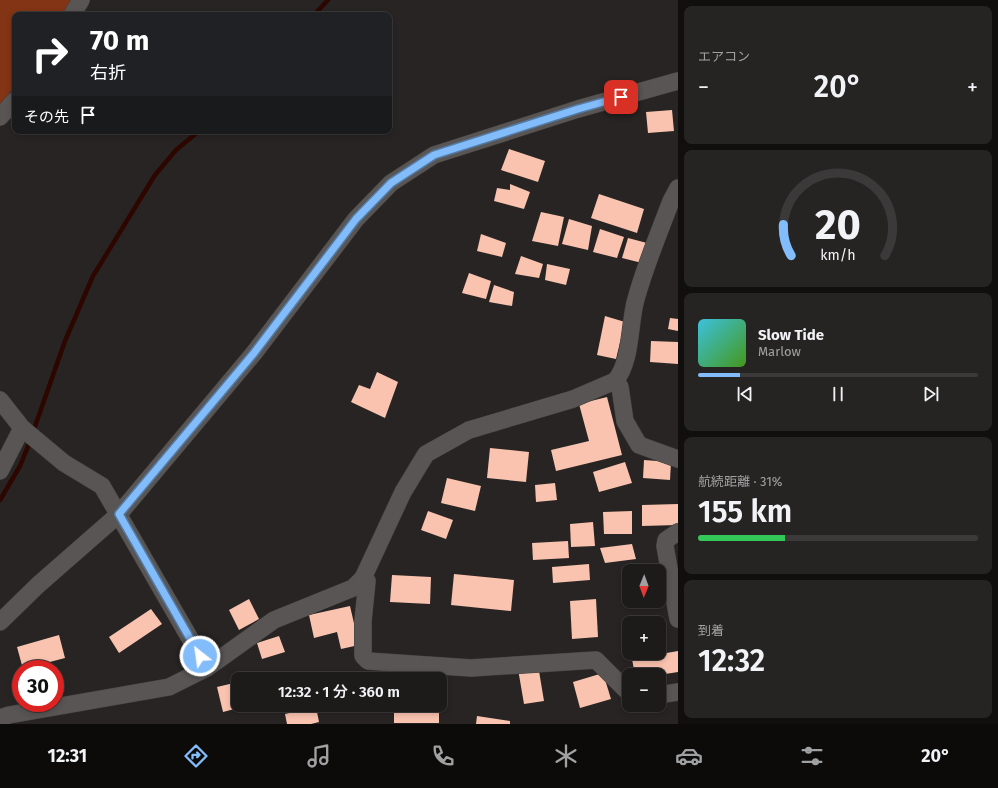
<!DOCTYPE html>
<html lang="ja">
<head>
<meta charset="utf-8">
<style>
	body { margin:0; font-family:"Fira Sans","Noto Sans JP",sans-serif; background:#252423; color:#f1f3f6; height:100vh; display:flex; flex-direction:column; font-size:15px; white-space:nowrap }
	* { box-sizing:border-box; margin:0 }
	p { font-size:13px; color:#a0a1a2 }
	.icon { flex:none; width:22px; height:22px; fill:none; stroke:currentColor; stroke-width:2; stroke-linecap:round; stroke-linejoin:round }
	.map { position:relative; flex:1; overflow:hidden }
	.details { display:flex; flex-direction:column; gap:6px; padding:6px; background:#100f0e; width:320px }
	.details>* { flex:none }
	.hud { position:absolute; left:12px; top:12px; width:380px; height:122px; border-radius:8px; box-shadow:0 2px 6px #0003,0 0 0 1px #3b3939; background:#202124; color:#fff; overflow:hidden }
	.needle { width:26px; rotate:181deg }
	.fabs { position:absolute; left:622px; top:564px; display:grid; gap:8px }
	.fabs a { display:grid; place-items:center; width:44px; height:44px; border-radius:8px; background:#1d1b1a; box-shadow:0 2px 6px #0003,0 0 0 1px #3b3939; font-size:20px }
	.speed { position:absolute; left:12px; top:660px; display:flex; gap:8px; font-size:20px; font-weight:700; text-align:center }
	.speed>* { display:grid; place-content:center; width:52px; height:52px; border-radius:50%; background:#1d1b1a; box-shadow:0 2px 6px #0003,0 0 0 1px #3b3939; line-height:1 }
	.speed .limit { border:6px solid #d22; background:#fff; color:#111 }
	.pin { position:absolute; display:grid; place-items:center; width:34px; height:34px; color:#fff; margin:-17px; border-radius:8px; box-shadow:0 2px 6px #0006 }
	.me { position:absolute; width:44px; margin:-22px; rotate:330deg; stroke-linejoin:round; filter:drop-shadow(0 0 3px #0008) }
	.turn { display:flex; align-items:center; gap:14px; height:84px; padding:0 12px; font-size:18px }
	.turn .icon { width:52px; height:52px; stroke-width:2.5 }
	.turn b { display:block; font-size:28px; line-height:34px }
	.then { display:flex; align-items:center; height:38px; padding:0 12px; background:#0003; gap:8px; font-size:15px }
	.big { font-size:30px; font-weight:600; line-height:1.1 }
	.details .tile { flex:1; display:flex; flex-direction:column; justify-content:center; gap:6px; min-width:0; padding:0 14px; border-radius:8px; background:#252423 }
	.details .dial { align-items:center; gap:0 }
	.dial svg { height:104px; overflow:visible; fill:none; stroke:#3b3939; stroke-width:7; stroke-linecap:round; text-anchor:middle }
	.dial text { fill:#f1f3f6; stroke:none }
	.song { display:flex; align-items:center; gap:12px }
	.cover { width:48px; height:48px; border-radius:6px; background:linear-gradient(135deg,hsl(190 70% 55%),hsl(100 70% 35%)) }
	.played { height:4px; border-radius:2px; background:linear-gradient(90deg,#82bcfa 15%,#3b3939 15%) }
	.keys { display:flex; justify-content:space-around; direction:ltr }
	.heat { display:flex; justify-content:space-between; align-items:center; font-size:22px; direction:ltr }
	.charge { height:6px; border-radius:3px; background:linear-gradient(90deg,#34c759 31%,#3b3939 0) }
	.trip { position:absolute; left:231px; top:672px; width:216px; height:40px; border-radius:8px; background:#1d1b1a; box-shadow:0 2px 6px #0003,0 0 0 1px #3b3939; font-weight:600; line-height:40px; text-align:center }
	.dock { display:flex; height:64px; justify-content:space-around; align-items:center; background:#0c0b0a; color:#a0a1a2 }
	.dock .icon { width:28px; height:28px }
	.dock .active { color:#82bcfa }
	.dock b { font-size:18px; color:#f1f3f6 }
	main { display:flex; flex:1; min-height:0 }
	.map>svg:first-child { display:block }
	.forest { fill:#823414 }
	.lines { fill:none; stroke-linecap:round; stroke-linejoin:round }
	.stream { stroke:#2d0600; stroke-width:4.5 }
	.building { fill:#fac3af }
	.minor-casing { stroke:#454342; stroke-width:18 }
	.minor { stroke:#585554; stroke-width:17 }
	.route-casing { stroke:#547aa2; stroke-width:10 }
	.route { stroke:#82bcfa; stroke-width:7 }
</style>
</head>
<body>
<main>
<div class="map">
<svg width="678" height="724" viewBox="0 0 678 724">
	<rect width="100%" height="100%" fill="#272423"/>
	<polygon class="forest" points="0,0 76,0 66,15 15,15 15,85 0,106"/>
	<g class="lines">
		<g class="stream">
			<polyline points="314,15 328,0"/>
			<polyline points="33,432 65,341 93,276 155,175 176,150 199,131"/>
			<polyline points="0,500 20,466 31,439"/>
		</g>
	</g>
	<g class="building">
		<polygon points="672,110 674,131 648,133 646,112"/>
		<polygon points="509,149 545,161 538,182 501,170"/>
		<polygon points="510,184 530,192 524,209 494,201 497,188 510,190"/>
		<polygon points="599,194 644,209 637,233 591,218"/>
		<polygon points="541,212 564,217 558,246 532,241"/>
		<polygon points="569,219 592,226 588,250 562,244"/>
		<polygon points="600,229 624,237 617,258 593,252"/>
		<polygon points="481,234 506,243 502,257 477,251"/>
		<polygon points="628,238 647,243 642,263 622,258"/>
		<polygon points="521,256 543,264 539,278 515,274"/>
		<polygon points="547,264 570,269 566,285 545,280"/>
		<polygon points="469,273 491,281 486,299 462,293"/>
		<polygon points="494,285 514,292 512,306 489,302"/>
		<polygon points="605,316 625,322 616,359 597,355"/>
		<polygon points="670,318 678,319 678,331 668,329"/>
		<polygon points="651,341 678,342 678,364 650,362"/>
		<polygon points="377,372 398,382 385,418 351,402 359,385 370,389"/>
		<polygon points="607,397 622,455 556,471 551,450 589,441 579,404"/>
		<polygon points="490,448 529,452 526,482 487,478"/>
		<polygon points="644,460 671,462 670,480 643,478"/>
		<polygon points="625,462 632,483 599,492 593,472"/>
		<polygon points="447,478 481,486 475,511 441,503"/>
		<polygon points="555,483 557,500 536,502 535,485"/>
		<polygon points="678,504 678,525 642,526 642,505"/>
		<polygon points="428,511 453,520 446,539 421,530"/>
		<polygon points="632,511 632,534 604,534 603,512"/>
		<polygon points="593,522 595,546 571,547 570,524"/>
		<polygon points="568,541 569,558 533,560 532,543"/>
		<polygon points="632,544 636,559 605,563 600,548"/>
		<polygon points="589,564 590,580 553,583 552,567"/>
		<polygon points="454,574 514,580 511,611 451,605"/>
		<polygon points="392,575 431,577 430,604 390,602"/>
		<polygon points="249,599 259,619 239,630 229,610"/>
		<polygon points="596,599 598,637 572,639 570,601"/>
		<polygon points="350,606 359,645 341,649 337,632 314,638 309,615"/>
		<polygon points="151,609 162,624 119,653 109,637"/>
		<polygon points="59,635 65,658 23,669 17,647"/>
		<polygon points="279,636 285,652 262,659 257,643"/>
		<polygon points="678,651 678,672 659,675 635,675 632,659"/>
		<polygon points="538,665 544,701 524,704 518,669"/>
		<polygon points="365,672 365,679 317,679 317,677"/>
		<polygon points="603,673 611,699 580,708 573,682"/>
		<polygon points="238,682 238,705 246,705 246,706 223,712 217,687"/>
		<rect x="394" y="705" width="45" height="18"/>
		<polygon points="316,707 319,722 311,724 287,724 285,714"/>
		<polygon points="477,716 510,721 510,724 476,724"/>
	</g>
	<g class="lines">
		<g class="minor-casing">
			<g id="minor">
				<polyline points="72,15 81,0"/>
				<polyline points="0,117 15,100"/>
				<polyline points="615,381 620,387 625,421 639,445 678,459"/>
				<polyline points="0,400 22,428 64,463 102,486 207,668"/>
				<polyline points="0,471 22,428"/>
				<polyline points="678,532 666,540 665,546 678,619"/>
				<polyline points="363,578 367,581 363,621 363,656 368,661 471,668 596,660 629,693"/>
				<polyline points="0,622 38,585 119,514 254,353 356,219 391,183 434,155 578,109 678,81"/>
				<polyline points="659,695 678,692"/>
				<path d="M0 718 9 715 169 687 207 668 274 620 353 588 363 578 403 492 426 454 469 430 573 399 615 381C632 362 629 322 636 299 645 266 659 233 671 201L678 188"/>
			</g>
		</g>
		<use href="#minor" class="minor"/>
	</g>
	<g class="lines">
		<g class="route-casing">
			<polyline id="route" points="200,656 119,514 254,353 356,219 391,183 434,155 578,109 621,97"/>
		</g>
		<use href="#route" class="route"/>
	</g>
</svg>
<div class="fabs">
<a><svg class="needle" viewBox="-14 -14 28 28"><path d="M0-13l5 13h-10z" fill="#e53935"/><path d="M0 13l5-13h-10z" fill="#a0a1a2"/></svg></a>
<a>+</a>
<a>−</a>
</div>
<div class="speed"><div class="limit">30</div></div>
<div class="pin" style="left:621px;top:97px;background:#d93025"><svg class="icon" aria-label="arrive" viewBox="0 0 24 24"><path d="M6 21V4h12l-3 4 3 4H6"/></svg></div>
<svg class="me" style="left:200px;top:656px" viewBox="-20 -20 40 40"><circle r="17" fill="#82bcfa" stroke="#fff" stroke-width="3"/><path d="M0-11L8 9 0 5-8 9z" fill="#fff"/></svg>
<div class="trip">12:32 · 1 分 · 360 m</div>
<div class="hud">
<div class="turn"><svg class="icon" aria-label="right" viewBox="0 0 24 24"><path d="M7 20v-9h11M14 6l5 5-5 5"/></svg><div><b>70 m</b>右折</div></div>
<div class="then">その先<svg class="icon" aria-label="arrive" viewBox="0 0 24 24"><path d="M6 21V4h12l-3 4 3 4H6"/></svg></div>
</div>
</div>
<section class="details">
<div class="tile"><p>エアコン</p>
<div class="heat"><a>−</a><b class="big">20°</b><a>+</a></div>
</div>
<div class="tile dial"><svg viewBox="0 0 100 80">
<path d="M14 69A42 42 0 1 1 86 69"/>
<path d="M14 69A42 42 0 0 1 8 45" stroke="#82bcfa"/>
<text x="50" y="56" font-size="32" font-weight="700">20</text>
<text x="50" y="72" font-size="11">km/h</text>
</svg></div>
<div class="tile">
<div class="song"><i class="cover"></i><div><b>Slow Tide</b><p>Marlow</p></div></div>
<div class="played"></div>
<div class="keys"><svg class="icon" aria-label="previous" viewBox="0 0 24 24"><path d="M18 5L8 12l10 7zM5 5v14"/></svg><svg class="icon" aria-label="pause" viewBox="0 0 24 24"><path d="M8 5v14M16 5v14"/></svg><svg class="icon" aria-label="next" viewBox="0 0 24 24"><path d="M6 5l10 7-10 7zM19 5v14"/></svg></div>
</div>
<div class="tile"><p>航続距離 · 31%</p><b class="big">155 km</b><div class="charge"></div></div>
<div class="tile"><p>到着</p><b class="big">12:32</b></div>
</section>
</main>
<nav class="dock">
<b>12:31</b>
<svg class="icon active" aria-label="directions" viewBox="0 0 24 24"><path d="M12 3l9 9-9 9-9-9zM9 14v-3h6M13 9l2 2-2 2"/></svg>
<svg class="icon" aria-label="music" viewBox="0 0 24 24"><path d="M9 18V5l10-2v13"/><circle cx="6" cy="18" r="3"/><circle cx="16" cy="16" r="3"/></svg>
<svg class="icon" aria-label="phone" viewBox="0 0 24 24"><path d="M5 4h4l2 5-3 2q2 4 5 5l2-3 5 2v4C11 20 4 13 5 4z"/></svg>
<svg class="icon" aria-label="climate" viewBox="0 0 24 24"><path d="M12 3v18M4 7l16 10M4 17L20 7"/></svg>
<svg class="icon" aria-label="car" viewBox="0 0 24 24"><path d="M5 17H2v-5l4-1 3-4h7l3 4 3 1v5h-3M9 17h6M6 11h13"/><circle cx="7" cy="17" r="2"/><circle cx="17" cy="17" r="2"/></svg>
<svg class="icon" aria-label="filters" viewBox="0 0 24 24"><path d="M4 7h16M4 17h16"/><circle cx="9" cy="7" r="2"/><circle cx="15" cy="17" r="2"/></svg>
<b>20°</b>
</nav>
</body>
</html>
